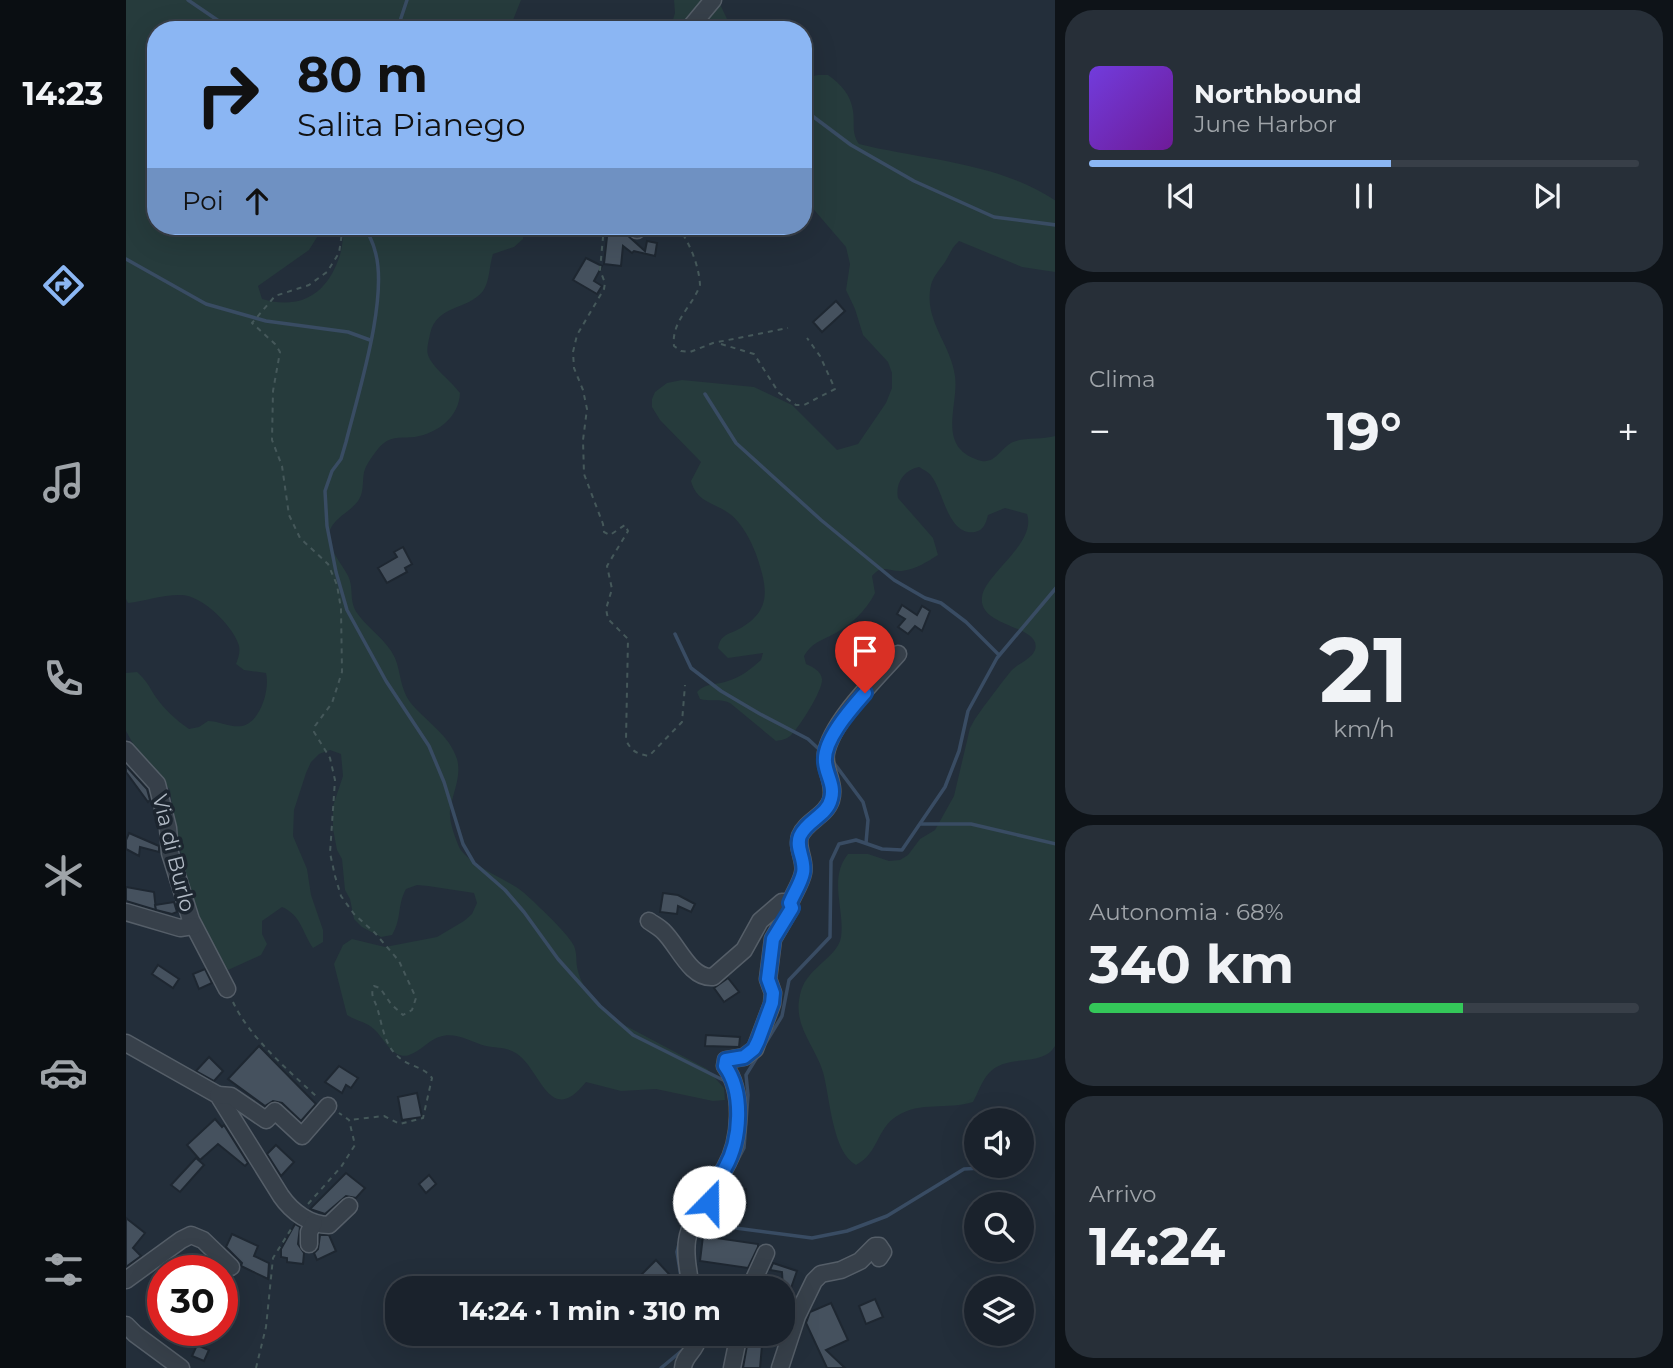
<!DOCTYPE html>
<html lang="it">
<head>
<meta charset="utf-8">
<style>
	body { margin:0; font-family:Montserrat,sans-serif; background:#272f38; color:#f1f3f6; height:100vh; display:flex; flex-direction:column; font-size:26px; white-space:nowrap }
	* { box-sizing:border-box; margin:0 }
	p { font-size:23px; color:#9fa4a9 }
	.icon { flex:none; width:38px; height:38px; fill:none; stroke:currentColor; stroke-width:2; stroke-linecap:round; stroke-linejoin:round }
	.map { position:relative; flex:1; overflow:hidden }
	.drawer { display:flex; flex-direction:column; gap:10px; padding:10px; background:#0e1318; width:618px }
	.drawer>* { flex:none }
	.hud { position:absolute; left:21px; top:21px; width:665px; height:214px; border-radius:28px; box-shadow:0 7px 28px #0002,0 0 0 2px #383f48; background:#8bb6f3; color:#111; overflow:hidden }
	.tools { position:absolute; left:838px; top:1108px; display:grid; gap:14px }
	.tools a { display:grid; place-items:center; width:70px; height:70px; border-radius:50%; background:#1a222c; box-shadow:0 7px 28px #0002,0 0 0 2px #383f48; font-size:35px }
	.speed { position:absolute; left:21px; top:1255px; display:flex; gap:14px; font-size:35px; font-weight:700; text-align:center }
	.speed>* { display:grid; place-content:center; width:91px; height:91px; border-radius:50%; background:#1a222c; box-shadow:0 7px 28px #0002,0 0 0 2px #383f48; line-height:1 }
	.speed .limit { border:10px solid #d22; background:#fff; color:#111 }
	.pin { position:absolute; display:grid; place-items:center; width:60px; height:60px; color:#fff; margin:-72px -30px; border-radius:50% 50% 50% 0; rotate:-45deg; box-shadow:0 0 7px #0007 }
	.pin .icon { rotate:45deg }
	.me { position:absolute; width:77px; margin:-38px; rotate:22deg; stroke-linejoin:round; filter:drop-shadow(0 0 5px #0008) }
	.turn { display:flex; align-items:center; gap:24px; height:147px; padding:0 35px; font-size:32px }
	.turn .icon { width:91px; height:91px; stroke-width:2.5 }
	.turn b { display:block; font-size:49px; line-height:60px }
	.then { display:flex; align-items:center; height:66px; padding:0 35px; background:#0003; gap:14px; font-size:26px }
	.big { font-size:52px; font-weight:700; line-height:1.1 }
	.drawer .tile { flex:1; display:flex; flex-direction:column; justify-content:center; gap:10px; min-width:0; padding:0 24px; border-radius:28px; background:#272f38 }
	.drawer .dial { align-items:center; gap:0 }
	.dial b { font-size:91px; line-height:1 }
	.song { display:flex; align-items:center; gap:21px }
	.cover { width:84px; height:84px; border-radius:10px; background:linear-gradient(135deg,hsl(260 70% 55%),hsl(280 70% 35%)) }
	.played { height:7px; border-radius:4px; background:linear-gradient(90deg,#8bb6f3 55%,#383f48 55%) }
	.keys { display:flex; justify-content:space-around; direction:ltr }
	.heat { display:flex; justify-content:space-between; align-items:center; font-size:38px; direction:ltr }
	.charge { height:10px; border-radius:5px; background:linear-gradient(90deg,#34c759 68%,#383f48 0) }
	.trip { position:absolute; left:259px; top:1276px; width:410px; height:70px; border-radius:28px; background:#1a222c; box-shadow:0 7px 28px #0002,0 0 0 2px #383f48; font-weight:700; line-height:70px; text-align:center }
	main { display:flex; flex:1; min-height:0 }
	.tabs { display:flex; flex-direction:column; width:126px; justify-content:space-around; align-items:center; background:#0a0e12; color:#9fa4a9 }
	.tabs .icon { width:49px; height:49px }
	.tabs .current { color:#8bb6f3 }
	.tabs b { font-size:32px; color:#f1f3f6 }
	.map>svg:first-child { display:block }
	.green { fill:#263b3c }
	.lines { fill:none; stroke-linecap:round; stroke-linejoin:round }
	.stream { stroke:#394c63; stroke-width:3.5 }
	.building { fill:#45515e; stroke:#1e2731; stroke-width:2 }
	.minor-casing { stroke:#555e68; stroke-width:19 }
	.path { stroke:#45585a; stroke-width:2; stroke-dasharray:5 5; stroke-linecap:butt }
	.minor { stroke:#37404a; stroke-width:16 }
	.route-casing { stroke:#114b97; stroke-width:18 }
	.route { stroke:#1a73e8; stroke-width:12 }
	.labels { text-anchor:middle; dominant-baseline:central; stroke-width:7; stroke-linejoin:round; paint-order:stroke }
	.street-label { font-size:21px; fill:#b2bbc6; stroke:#1c252f }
</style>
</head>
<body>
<main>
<nav class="tabs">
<b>14:23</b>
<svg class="icon current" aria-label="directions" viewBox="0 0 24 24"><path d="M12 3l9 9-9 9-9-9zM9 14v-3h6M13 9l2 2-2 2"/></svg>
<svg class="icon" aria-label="music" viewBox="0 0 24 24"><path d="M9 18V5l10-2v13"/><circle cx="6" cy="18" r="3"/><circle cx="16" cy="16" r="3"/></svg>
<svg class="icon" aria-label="phone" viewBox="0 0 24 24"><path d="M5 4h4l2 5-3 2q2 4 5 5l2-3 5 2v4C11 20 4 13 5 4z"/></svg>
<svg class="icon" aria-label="climate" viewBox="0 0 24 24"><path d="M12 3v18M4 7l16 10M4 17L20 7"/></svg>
<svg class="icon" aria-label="car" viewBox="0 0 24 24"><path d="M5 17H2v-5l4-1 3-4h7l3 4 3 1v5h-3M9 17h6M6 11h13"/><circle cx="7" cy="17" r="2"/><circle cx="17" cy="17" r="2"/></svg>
<svg class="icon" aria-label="filters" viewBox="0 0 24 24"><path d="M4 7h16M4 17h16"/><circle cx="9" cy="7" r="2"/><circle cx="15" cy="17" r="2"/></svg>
</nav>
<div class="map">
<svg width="930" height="1368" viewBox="0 0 930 1368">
	<rect width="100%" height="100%" fill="#232e3a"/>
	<g class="green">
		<path d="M0 0H395L383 30H30V226H198L183 250 132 286 136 299C174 310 200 295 213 258 217 247 216 237 220 226H280L297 233H308L323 226H397V239L388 247 367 254C363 266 364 281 357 291 341 311 311 304 304 334 303 340 300 349 302 355 306 367 326 382 334 393 333 417 312 433 289 437 279 438 266 436 258 443 252 447 242 462 239 469 236 477 238 487 235 495 230 510 210 515 204 530 199 546 214 561 221 574 229 588 222 599 231 613 242 629 261 640 269 658 275 673 274 688 284 702 300 722 323 734 331 759 336 777 326 794 324 811 323 822 329 837 333 847 342 864 377 878 393 889 400 894 407 901 413 907 422 915 444 937 448 946 451 953 450 960 451 967 455 988 471 1006 487 1019L581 1069 598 1088 599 1100 587 1101 530 1089 495 1091 460 1082C421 1131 414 1062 386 1051 378 1047 369 1048 360 1046 345 1042 329 1031 313 1037 300 1041 286 1062 271 1054 262 1049 256 1037 249 1030 241 1022 230 1021 221 1015L208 964 217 945 226 939 259 947 311 937 338 921 346 914 351 903 348 893 302 886 291 885 280 889C271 905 276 919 266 935L255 937 236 927 228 919 224 899 219 890 216 859 211 850 207 829V806L217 776 215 754 204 750 193 754 185 762 180 773 168 810 167 836 181 869 185 895 197 930V942L187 948C176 932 175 915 156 907L136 921V934L141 944 135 955 102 970 83 939 66 899 51 837 44 790 15 758 0 731V673L11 672C20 680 23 686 29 696 38 709 50 720 63 729L73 727 82 721C93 721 105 728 116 726 135 722 144 689 140 673L118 670 110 664C113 656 115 650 112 643 105 624 76 596 56 595 39 594 19 601 2 603L0 599Z"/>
		<polygon points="548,0 592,0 601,19 616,30 544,30 549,13"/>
		<path d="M692 75H702C715 84 725 95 727 111 729 124 725 132 733 144 797 160 872 162 930 201L929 272 896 267 833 241C826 247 824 254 819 262 814 269 807 277 805 285 797 320 825 344 829 376 833 406 810 446 852 460 869 466 874 448 887 442 899 437 916 440 929 436V1046C916 1068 881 1053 863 1073 856 1080 852 1093 847 1102 822 1110 794 1101 771 1116 750 1129 753 1153 730 1165 706 1152 704 1097 697 1072 688 1043 665 1025 675 991 682 967 712 957 715 937 719 909 702 879 722 854H742L763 861 774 860 782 855 794 839 809 830 828 796 844 728 849 719C860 703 873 686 885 671 892 663 905 660 909 650 917 625 852 628 856 597 859 574 911 543 901 514L879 508 862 515C860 523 858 530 849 532 822 536 818 493 806 477 803 472 798 470 793 467 778 470 769 483 772 498L807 538 812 555C801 562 790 569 776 571 763 572 756 563 746 576L749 593C740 611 723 627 704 636 692 642 685 644 678 656L680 664C687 667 695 671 696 679 697 690 674 726 666 734 662 739 656 740 650 741L604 703C594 698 585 702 574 699L571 692C579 683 591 685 602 681 615 677 625 669 635 660L637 653 602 658 592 648C594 637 599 635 609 631 647 612 642 589 630 554 625 541 616 523 604 514 588 502 571 503 565 481L575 462 534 420 526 407V399L529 392 541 383 556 380 628 387 666 405 711 450 732 444 760 403 766 388V373L762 362 737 335 729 309 720 290 724 264 720 247 677 197V76L682 77Z"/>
	</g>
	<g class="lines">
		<g class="stream">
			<polyline points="62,0 106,30"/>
			<polyline points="579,17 590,30"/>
			<polyline points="271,30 281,0"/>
			<polyline points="677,109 725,145 788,181 868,217 930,225"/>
			<path d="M239 226C242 234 247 242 249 251 263 297 232 394 220 442L215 459 206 471 199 491 201 526 210 572 221 610 260 681 303 746 318 782 337 844 348 863 379 890 398 912 432 959 474 1006 507 1035 601 1082"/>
			<polyline points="0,259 80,304 140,321 222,332 244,340"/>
			<polyline points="579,394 610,443 695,520 768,580 799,598 815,603 840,622 873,655"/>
			<polyline points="549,634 565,668 595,691 634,714 682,739 696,752"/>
			<polyline points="705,759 737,802 742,820 740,843"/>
			<polyline points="795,824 845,824 930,844"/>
			<polyline points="639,1044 656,1016 663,980 704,937 705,861 713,844 730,840 756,849 776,850 819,787 833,751 842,711 871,658 930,588"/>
			<polyline points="602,1178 618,1148 622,1095 620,1075 633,1054"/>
			<polyline points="573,1220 594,1226 686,1238 721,1231 761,1216 838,1169 857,1168"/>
			<polyline points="554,1240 551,1252 555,1277"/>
			<polyline points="535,1368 559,1348 564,1338"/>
		</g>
	</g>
	<g class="building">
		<polygon points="482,228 499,230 499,233 519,251 521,241 531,243 529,256 508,251 506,253 497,246 495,266 478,264"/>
		<polygon points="460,258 476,266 468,281 476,286 471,294 447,280"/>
		<polygon points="710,301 719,311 696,332 687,322"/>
		<polygon points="277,547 286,564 279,568 281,572 261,583 252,568 271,557 268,552"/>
		<polygon points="776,605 791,615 796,606 804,611 796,631 789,626 782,634 772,627 779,619 771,614"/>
		<polygon points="0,766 21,789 24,800 22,802 0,772"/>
		<polygon points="3,833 33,846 33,852 14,847 13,856 0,849 0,840"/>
		<polygon points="0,887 28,892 30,910 0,901"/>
		<polygon points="537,893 552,895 569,904 565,912 552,906 551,914 534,912"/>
		<polygon points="48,902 51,912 46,914 30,910 29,905"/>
		<polygon points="32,965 53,979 47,988 26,974"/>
		<polygon points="79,969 86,983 73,989 67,974"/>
		<polygon points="602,978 613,992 598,1002 588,988"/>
		<polygon points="580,1035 614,1037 613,1047 579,1046"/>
		<polygon points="133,1046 190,1104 175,1121 156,1103 147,1101 139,1106 102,1079"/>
		<polygon points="83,1057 97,1071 88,1081 70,1071"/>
		<polygon points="213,1066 232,1078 225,1088 220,1085 216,1093 199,1082"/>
		<polygon points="291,1093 296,1117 276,1120 272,1097"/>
		<polygon points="89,1119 96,1127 98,1125 122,1163 119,1166 92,1144 74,1160 61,1145"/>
		<polygon points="150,1145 168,1162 155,1176 141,1154"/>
		<polygon points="70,1158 78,1165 54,1192 45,1185"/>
		<polygon points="220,1173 239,1188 230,1198 220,1196 199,1214 184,1209"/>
		<polygon points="303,1175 310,1184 300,1193 293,1184"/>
		<polygon points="620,1189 621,1207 603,1208 602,1190"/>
		<polygon points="0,1218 19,1233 7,1248 15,1256 0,1267"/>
		<polygon points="169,1224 174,1227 172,1244 178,1253 177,1264 161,1262 161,1258 155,1257 155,1249"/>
		<polygon points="106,1234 132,1246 128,1256 143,1263 142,1279 115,1266 116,1263 100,1247"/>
		<polygon points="194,1235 203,1235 210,1251 191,1260 188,1253 192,1249"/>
		<polygon points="577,1236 632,1244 632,1247 622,1268 574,1261"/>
		<polygon points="530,1260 543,1274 528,1288 515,1275"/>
		<polygon points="647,1263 671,1271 658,1308 656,1272 644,1270"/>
		<polygon points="749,1299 757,1317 740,1324 733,1306"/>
		<polygon points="705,1303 722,1340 700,1350 719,1368 701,1368 680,1323 684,1312"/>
		<polygon points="623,1334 637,1334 634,1368 617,1368"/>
		<polygon points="71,1345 83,1350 78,1361 66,1356"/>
	</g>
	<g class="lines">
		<g class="minor-casing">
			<g id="minor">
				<polyline points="562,30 587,0"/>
				<polyline points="511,226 511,230"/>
				<polyline points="0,750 31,784 42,828 44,853 65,920 101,989"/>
				<path d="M664 903C668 893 675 883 677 873 680 861 670 848 674 836 680 821 700 816 705 800 710 783 697 769 700 753 706 721 750 679 772 654"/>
				<polyline points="0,912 54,928 67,926"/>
				<path d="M523 921C527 924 533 927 537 931 552 945 564 979 587 977L618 950 634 921 656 902 664 903 665 908 647 939 642 979 647 993 646 1004 632 1041 629 1049 618 1057 600 1060 599 1066C618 1092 615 1140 599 1168 591 1180 584 1186 583 1202 554 1230 559 1251 565 1288"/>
				<path d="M0 1043 92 1095 155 1196C166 1212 184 1225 203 1225L223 1206"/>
				<polyline points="92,1095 105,1096 140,1120 149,1111 176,1136 202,1106"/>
				<polyline points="183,1244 183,1232 188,1223"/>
				<polyline points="0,1280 55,1240 65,1235 77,1240 105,1267"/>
				<polyline points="624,1288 640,1253"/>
				<polyline points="0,1325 9,1334 55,1368"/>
				<path d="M557 1368C558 1354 572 1351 572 1334"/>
				<polyline points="606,1368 613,1334"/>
				<polyline points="654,1368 671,1316 688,1281 695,1274 715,1270 734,1261 749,1246 753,1246 757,1252 753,1258"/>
			</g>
		</g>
		<g class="path">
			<path d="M217 226 213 253 201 272 183 285 149 296 126 323 149 344 154 352 147 391 146 440 156 466 163 515 174 538 202 564 211 585 215 609 216 672 206 703 189 726 188 732 204 758 209 780 204 853 209 876 215 896 228 914 249 933 273 961 290 998 286 1010 277 1015 265 1004 254 988 248 986C244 995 248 999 251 1007 257 1027 258 1049 278 1061 287 1067 299 1068 306 1078L297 1118 274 1124 258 1116 223 1120"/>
			<path d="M478 226 474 270 479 283 478 289 451 335 447 352 448 368 457 390 461 409 457 440 458 474 477 524 478 532 484 535 499 525 502 531 481 566 486 589 480 609 482 619 502 639 500 740C505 751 511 754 523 756L556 722 559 685"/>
			<path d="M551 226C563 241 573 265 574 285 567 306 545 321 548 346L555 351 564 352 587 343 662 328"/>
			<polyline points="595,344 628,354 653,393 670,405 678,405 709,389 694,356 681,338"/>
			<path d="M107 1002C123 1037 163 1071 191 1097"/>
			<polyline points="182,1204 215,1167 229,1145 223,1120 213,1113"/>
			<polyline points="130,1368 140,1327 147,1258 167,1226"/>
		</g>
		<use href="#minor" class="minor"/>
	</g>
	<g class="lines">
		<g class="route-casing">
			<path id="route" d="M583 1202C584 1186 591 1181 599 1168 615 1140 618 1092 599 1066L600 1060 618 1057 628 1049 632 1041 646 1003 647 993 642 979 647 939 666 908 664 903C668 893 675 883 677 873 680 860 669 848 674 836 681 820 701 816 705 799 709 785 700 775 699 762 697 740 725 709 739 693"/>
		</g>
		<use href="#route" class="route"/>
	</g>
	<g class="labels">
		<g class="street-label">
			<text transform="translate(48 853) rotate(76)">Via di Burlo</text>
		</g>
	</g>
</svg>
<div class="tools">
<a><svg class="icon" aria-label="sound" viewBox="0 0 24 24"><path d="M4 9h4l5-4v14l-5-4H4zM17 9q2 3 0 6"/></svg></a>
<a><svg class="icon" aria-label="search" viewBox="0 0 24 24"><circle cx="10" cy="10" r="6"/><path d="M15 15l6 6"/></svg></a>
<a><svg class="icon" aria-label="layers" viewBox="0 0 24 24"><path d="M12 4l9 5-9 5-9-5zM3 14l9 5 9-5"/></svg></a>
</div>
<div class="speed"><div class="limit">30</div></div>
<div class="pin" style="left:739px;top:693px;background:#d93025"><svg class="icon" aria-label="arrive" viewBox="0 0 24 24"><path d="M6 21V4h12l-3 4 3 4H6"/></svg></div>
<svg class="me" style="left:583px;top:1202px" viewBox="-20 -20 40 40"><circle r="19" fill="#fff"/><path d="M0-13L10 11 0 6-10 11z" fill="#1a73e8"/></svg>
<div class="trip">14:24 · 1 min · 310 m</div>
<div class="hud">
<div class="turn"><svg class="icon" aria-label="right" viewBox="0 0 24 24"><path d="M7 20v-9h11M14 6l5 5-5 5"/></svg><div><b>80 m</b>Salita Pianego</div></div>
<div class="then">Poi<svg class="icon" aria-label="ahead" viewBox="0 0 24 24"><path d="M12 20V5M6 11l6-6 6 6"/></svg></div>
</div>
</div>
<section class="drawer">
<div class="tile">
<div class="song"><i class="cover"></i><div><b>Northbound</b><p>June Harbor</p></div></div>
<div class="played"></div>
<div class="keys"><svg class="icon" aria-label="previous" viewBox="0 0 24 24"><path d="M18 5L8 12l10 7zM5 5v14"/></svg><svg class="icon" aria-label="pause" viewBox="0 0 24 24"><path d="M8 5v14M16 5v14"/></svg><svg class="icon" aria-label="next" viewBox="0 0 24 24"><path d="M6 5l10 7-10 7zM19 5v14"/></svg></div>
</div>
<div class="tile"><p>Clima</p>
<div class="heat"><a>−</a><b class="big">19°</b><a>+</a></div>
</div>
<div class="tile dial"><b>21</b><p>km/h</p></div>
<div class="tile"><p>Autonomia · 68%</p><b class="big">340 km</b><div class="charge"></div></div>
<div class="tile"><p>Arrivo</p><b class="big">14:24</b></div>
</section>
</main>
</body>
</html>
